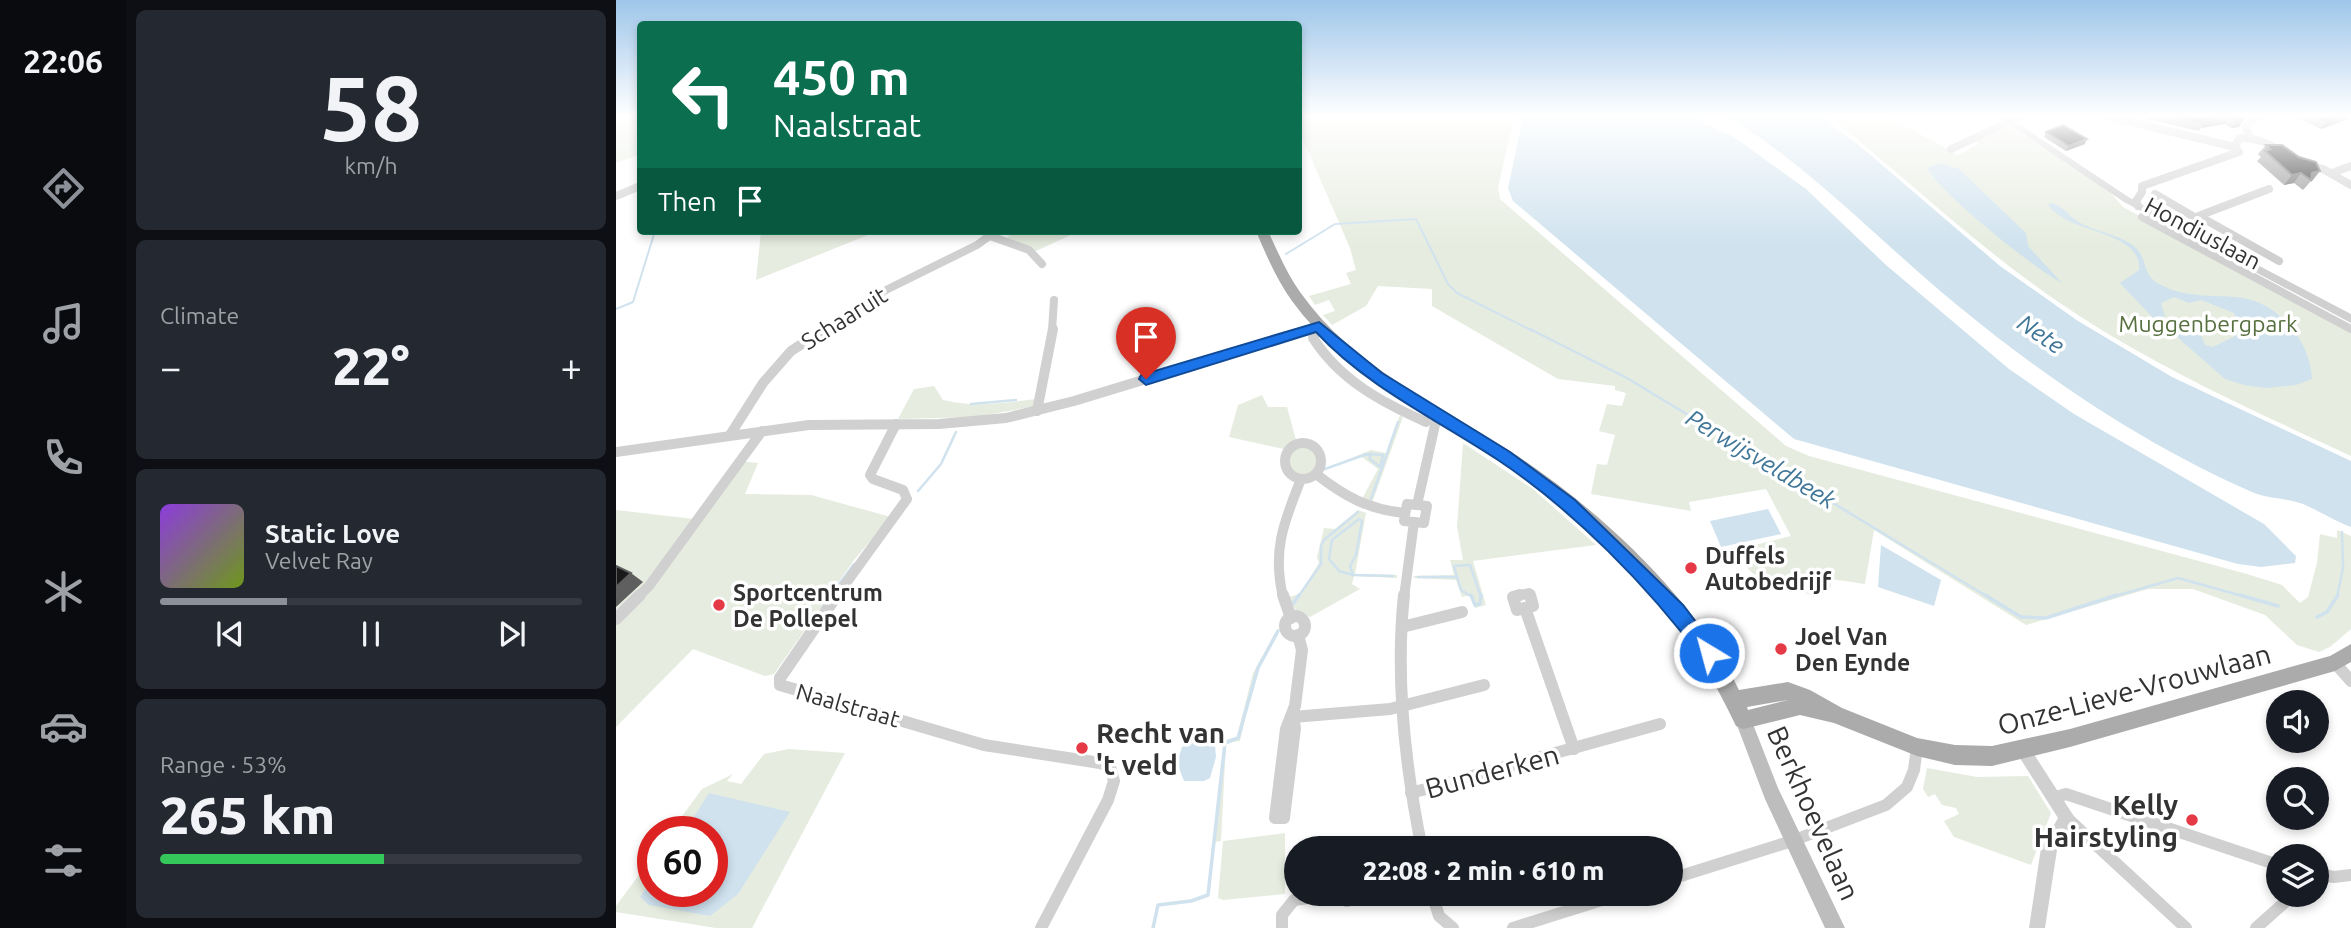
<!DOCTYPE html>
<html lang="en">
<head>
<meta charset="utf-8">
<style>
	body { margin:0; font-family:Ubuntu,sans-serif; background:#242831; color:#f1f3f6; height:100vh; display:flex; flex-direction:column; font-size:26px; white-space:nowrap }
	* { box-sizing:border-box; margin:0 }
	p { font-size:23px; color:#9ea1a6 }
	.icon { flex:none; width:38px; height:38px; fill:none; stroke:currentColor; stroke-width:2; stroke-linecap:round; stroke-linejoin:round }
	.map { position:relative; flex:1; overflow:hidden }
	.panel { display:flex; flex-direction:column; gap:10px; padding:10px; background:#0d0f14; width:490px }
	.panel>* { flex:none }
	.banner { position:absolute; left:21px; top:21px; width:665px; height:214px; border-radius:7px; box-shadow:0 4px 10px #0003; background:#0b6e4f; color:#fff; overflow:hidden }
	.controls { position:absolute; left:1650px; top:690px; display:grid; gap:14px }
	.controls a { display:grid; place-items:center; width:63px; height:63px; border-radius:50%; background:#171b24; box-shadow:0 4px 10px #0003; font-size:35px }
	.speed { position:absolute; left:21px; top:816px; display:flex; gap:14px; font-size:35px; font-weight:700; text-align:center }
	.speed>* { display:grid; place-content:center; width:91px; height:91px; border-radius:50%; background:#171b24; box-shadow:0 4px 10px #0003; line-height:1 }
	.speed .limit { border:10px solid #d22; background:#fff; color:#111 }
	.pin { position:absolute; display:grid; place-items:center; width:60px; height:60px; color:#fff; margin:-72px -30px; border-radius:50% 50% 50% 0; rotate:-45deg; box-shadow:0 0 7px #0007 }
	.pin .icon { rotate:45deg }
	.me { position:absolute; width:77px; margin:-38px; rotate:323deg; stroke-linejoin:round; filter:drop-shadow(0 0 5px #0008) }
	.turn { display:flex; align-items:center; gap:24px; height:147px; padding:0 21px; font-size:32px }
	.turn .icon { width:91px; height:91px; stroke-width:2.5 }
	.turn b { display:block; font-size:49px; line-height:60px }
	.then { display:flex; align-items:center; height:66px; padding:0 21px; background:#0003; gap:14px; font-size:26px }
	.big { font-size:52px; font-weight:800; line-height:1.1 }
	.panel .widget { flex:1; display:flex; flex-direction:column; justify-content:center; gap:10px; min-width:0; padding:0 24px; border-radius:10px; background:#242831 }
	.panel .dial { align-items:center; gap:0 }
	.dial b { font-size:91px; line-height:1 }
	.song { display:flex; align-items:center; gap:21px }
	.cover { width:84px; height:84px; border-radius:10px; background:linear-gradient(135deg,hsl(270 70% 55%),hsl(80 70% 35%)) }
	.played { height:7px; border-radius:4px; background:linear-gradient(90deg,#8c9099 30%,#363941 30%) }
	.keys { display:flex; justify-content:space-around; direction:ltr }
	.heat { display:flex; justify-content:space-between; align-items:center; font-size:38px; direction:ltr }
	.charge { height:10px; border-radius:5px; background:linear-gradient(90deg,#34c759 53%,#363941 0) }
	.trip { position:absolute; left:668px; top:836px; width:399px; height:70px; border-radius:35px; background:#171b24; box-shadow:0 4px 10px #0003; font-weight:800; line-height:70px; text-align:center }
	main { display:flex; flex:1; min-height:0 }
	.dock { display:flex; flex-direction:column; width:126px; justify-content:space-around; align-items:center; background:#090b0e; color:#9ea1a6 }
	.dock .icon { width:49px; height:49px }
	.dock .current { color:#8c9099 }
	.dock b { font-size:32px; color:#f1f3f6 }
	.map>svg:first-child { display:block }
	.green { fill:#e6ecdf }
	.water { fill:#cfe2ee }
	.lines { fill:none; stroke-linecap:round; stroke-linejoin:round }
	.stream-far2 { stroke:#cfe2ee; stroke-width:2 }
	.stream-far1 { stroke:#cfe2ee; stroke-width:2.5 }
	.stream { stroke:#cfe2ee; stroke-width:3.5 }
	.minor-far2 { stroke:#d0d0d0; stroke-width:8 }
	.minor-far1 { stroke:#d0d0d0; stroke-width:10 }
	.minor { stroke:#d0d0d0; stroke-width:12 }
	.tertiary { fill:#d0d0d0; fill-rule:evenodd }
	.secondary { fill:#bdbdbd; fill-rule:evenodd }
	.primary { fill:#ababab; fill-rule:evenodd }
	.wall { fill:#8c8c8c }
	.shaded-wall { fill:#5f5f5f }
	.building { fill:#1a1a1a; stroke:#5f5f5f; stroke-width:2 }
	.route { fill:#1a73e8; stroke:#114b97; stroke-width:2 }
	.poi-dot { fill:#e63946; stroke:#fff; stroke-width:2.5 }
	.labels { text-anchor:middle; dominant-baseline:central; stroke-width:7; stroke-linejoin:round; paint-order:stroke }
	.street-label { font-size:23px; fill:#333; stroke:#fff }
	.park-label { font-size:23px; fill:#56703f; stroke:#fff }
	.poi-label { font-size:23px; font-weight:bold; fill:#333; stroke:#fff; text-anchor:start }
	.water-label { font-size:24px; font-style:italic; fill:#3f7597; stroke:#fff }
	.near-street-label { font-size:28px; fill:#333; stroke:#fff }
	.near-poi-label { font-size:28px; font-weight:bold; fill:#333; stroke:#fff; text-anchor:start }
</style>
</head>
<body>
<main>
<nav class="dock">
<b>22:06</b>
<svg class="icon current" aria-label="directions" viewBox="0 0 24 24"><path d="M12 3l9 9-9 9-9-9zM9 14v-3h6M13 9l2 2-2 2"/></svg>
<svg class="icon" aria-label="music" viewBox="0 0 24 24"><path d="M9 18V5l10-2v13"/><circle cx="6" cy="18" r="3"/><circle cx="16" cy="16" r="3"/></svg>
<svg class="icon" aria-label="phone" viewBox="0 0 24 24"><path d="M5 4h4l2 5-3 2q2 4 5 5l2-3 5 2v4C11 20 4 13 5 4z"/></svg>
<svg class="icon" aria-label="climate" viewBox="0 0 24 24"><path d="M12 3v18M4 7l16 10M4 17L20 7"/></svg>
<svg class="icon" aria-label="car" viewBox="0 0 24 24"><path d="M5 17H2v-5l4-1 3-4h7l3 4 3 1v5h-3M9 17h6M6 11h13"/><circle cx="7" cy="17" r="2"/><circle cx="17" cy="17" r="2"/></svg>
<svg class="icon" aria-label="filters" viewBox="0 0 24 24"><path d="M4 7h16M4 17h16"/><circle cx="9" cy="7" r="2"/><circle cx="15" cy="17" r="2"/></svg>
</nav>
<section class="panel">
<div class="widget dial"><b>58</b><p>km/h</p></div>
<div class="widget"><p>Climate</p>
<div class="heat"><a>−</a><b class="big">22°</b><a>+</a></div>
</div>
<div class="widget">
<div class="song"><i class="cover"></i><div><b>Static Love</b><p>Velvet Ray</p></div></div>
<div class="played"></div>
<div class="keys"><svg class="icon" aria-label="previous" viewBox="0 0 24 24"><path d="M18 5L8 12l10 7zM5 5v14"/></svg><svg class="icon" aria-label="pause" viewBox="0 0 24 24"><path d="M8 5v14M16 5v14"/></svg><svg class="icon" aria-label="next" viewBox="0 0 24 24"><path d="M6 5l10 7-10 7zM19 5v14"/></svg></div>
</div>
<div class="widget"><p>Range · 53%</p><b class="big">265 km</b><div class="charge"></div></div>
</section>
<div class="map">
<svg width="1735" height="928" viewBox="0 0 1735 928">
	<rect width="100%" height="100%" fill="#fff"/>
	<g class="green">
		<polygon points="0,117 24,117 24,154 0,163"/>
		<polygon points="682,117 898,117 882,188 884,199 1170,446 1193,456 1631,574 1666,585 1684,603 1692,597 1701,563 1704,534 1721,538 1721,530 1735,536 1735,629 1714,647 1703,652 1681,645 1649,615 1577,589 1532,589 1410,625 1258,530 1249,584 1215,579 1215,587 1201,597 1139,576 1115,551 1175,536 1150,489 1073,502 1075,511 975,494 981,464 991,465 999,435 983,431 991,404 1006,406 1010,393 999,390 999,386 942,379 816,306 816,289 762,286 750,306 716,325 707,315 719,311 713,300 699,305 693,296 735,284 730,273 740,270 734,248 683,130"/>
		<path d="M1214 117H1273L1342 155 1363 144 1360 141 1394 126 1492 190 1507 207 1735 331V456C1642 413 1548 371 1462 315 1373 258 1296 183 1214 117Z"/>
		<polygon points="145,231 262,231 140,280"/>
		<polygon points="399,231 463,231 418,252 388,240"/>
		<path d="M318 386 327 400C359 408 387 403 420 399L419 406 360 417 282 419 298 389Z"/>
		<polygon points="646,395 652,407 671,407 680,440 668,449 613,437 622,405"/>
		<polygon points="784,415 787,417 756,503 746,499 762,469 746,457 707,470 755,450 770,453"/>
		<polygon points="847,443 917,489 980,545 857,561 870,605 859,608 855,595 846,597 840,580 798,578 798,576 838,575 834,560 847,560 841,527"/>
		<circle cx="687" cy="461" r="15"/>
		<polygon points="123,461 142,463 129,494 195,495 275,517 238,560 158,674 149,676 77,649 0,727 0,510 78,519"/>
		<polygon points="742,510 750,513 739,574 781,575 781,578 738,576 736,584 744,589 694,617 680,611 673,597 684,594 703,563 701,557 708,528 719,529"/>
		<polygon points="662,628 639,675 624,741 610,743 605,841 599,842 608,740 621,737 637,673"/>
		<polygon points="173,749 229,753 136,928 100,928 0,912 0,906 37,856 37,891 96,891 96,831 55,831 86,789 117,774 111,781 125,784 148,754"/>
		<polygon points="1311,768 1361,777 1412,776 1435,813 1415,865 1338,837 1328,821 1343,814 1340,808 1326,805 1319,794 1312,797 1307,789"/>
		<polygon points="669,833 669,894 607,900 602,898 607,841"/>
	</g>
	<g class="water">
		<polygon points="907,117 1075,117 1118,137 1190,189 1270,265 1393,369 1458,414 1648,524 1680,556 1679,563 1645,567 1622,564 1178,439 897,201 892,188"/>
		<path d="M1112 117H1205L1244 146 1384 266 1462 321 1556 377 1735 461V527C1718 521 1704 511 1687 504 1671 498 1652 499 1636 492 1529 445 1431 379 1341 305 1264 242 1198 169 1112 117Z"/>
		<path d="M1324 163 1343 169 1365 190 1410 233 1412 246 1446 283C1419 269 1326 195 1311 168Z"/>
		<path d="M1435 203C1446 205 1452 215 1461 221 1479 232 1503 234 1519 247 1533 260 1525 275 1545 285 1595 310 1634 276 1677 330 1688 343 1695 361 1696 379L1680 385 1650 388 1628 385 1609 379 1553 330C1565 325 1578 324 1589 333L1585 335 1589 345 1597 347 1623 334 1618 313 1585 300 1573 303 1558 297 1545 303 1549 316 1541 319 1537 318 1504 283 1523 270C1527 230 1451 234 1432 205Z"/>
		<polygon points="1152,509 1165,534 1105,547 1094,521"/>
		<polygon points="1265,545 1325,580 1318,606 1262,587"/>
		<polygon points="592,740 599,745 600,757 594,778 588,781 568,781 561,763 566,747 574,742"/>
		<polygon points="93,793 174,812 122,894 94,916 33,905 24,897 37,878 37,891 96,891 96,831 69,831"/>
	</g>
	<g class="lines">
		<g class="stream-far2">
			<polyline points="670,254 719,224 800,219 832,284 841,293 917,331"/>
			<polyline points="0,309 17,302 39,231"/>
		</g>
		<g class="stream-far1">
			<polyline points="914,329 1011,378 1372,597"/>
			<polyline points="355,404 400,400"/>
			<polygon points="754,454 767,455 764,467 754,459"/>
			<polyline points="748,455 754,454"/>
			<polyline points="748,455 754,454"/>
			<polyline points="709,469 748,455"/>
			<polyline points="302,491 325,464 340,432"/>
			<polyline points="755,499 782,422"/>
			<polygon points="743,519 746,521 740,555 734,566 737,575 723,571 713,559 716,540"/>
			<polyline points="737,575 777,576"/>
			<polyline points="802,577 841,577"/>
			<polyline points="841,577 845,590 856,597"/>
			<polyline points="841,577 838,566 854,565 865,597"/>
			<polyline points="217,592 238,564"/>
			<polyline points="682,597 705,564 705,546 708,540 742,512"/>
			<polyline points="1496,597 1562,578 1630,597"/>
			<polyline points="1721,597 1727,568 1726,532"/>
		</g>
		<g class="stream">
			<polyline points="855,595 859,605 864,604 865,595"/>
			<polyline points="1369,595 1405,617 1430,618 1501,595"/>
			<polyline points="1624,595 1662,606"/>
			<polyline points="677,604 683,595"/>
			<polyline points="1701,617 1711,612 1722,595"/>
			<polyline points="537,928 542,905 575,901 592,895 609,743 622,738 642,668 662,631"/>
		</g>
		<g class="minor-far2">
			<polyline points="1495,117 1619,147"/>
			<path d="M1619 147 1623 138C1639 137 1651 142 1664 151"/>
			<polyline points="1335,149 1403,117"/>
			<polyline points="1690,164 1707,169 1735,185"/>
			<polyline points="1716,173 1735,166"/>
			<polyline points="1539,194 1580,218"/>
			<polyline points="0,196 24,186"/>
			<polyline points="1522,206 1520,201 1526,192 1526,186 1623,152 1619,147"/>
			<polyline points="1583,216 1663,261"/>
			<polyline points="1526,217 1735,329"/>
			<polyline points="1557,233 1585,215 1653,189"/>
			<polyline points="374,236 413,250 426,264"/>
			<polyline points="206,331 270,290 361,245 380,231"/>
			<polyline points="436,331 438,300"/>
			<polyline points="690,331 703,327"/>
			<polyline points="701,331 703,327"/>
		</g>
		<g class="minor-far1">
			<path d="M702 329 697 338C724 380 765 402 810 422"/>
			<polyline points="421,411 437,329"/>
			<polyline points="114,435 147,383 175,351 209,329"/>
			<circle cx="687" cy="461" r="18"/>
			<polyline points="0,452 193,425 323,424 390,418 458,401 695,329"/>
			<path d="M700 474C728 496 753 510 789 513"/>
			<polygon points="791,504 811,506 808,523 788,521"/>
			<polyline points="801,505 821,416"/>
			<polyline points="22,597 33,586 146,431"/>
			<polyline points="220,597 291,499 287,490 257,479 254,475 280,424"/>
			<path d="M667 597C656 550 668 522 685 479"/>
			<polyline points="788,597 798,522"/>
			<polyline points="897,597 913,593 914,597"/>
		</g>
		<g class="minor">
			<polyline points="221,595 164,678 164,685 368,745 484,763 494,767 498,781 492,800 425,928"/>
			<polyline points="667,595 675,618"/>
			<path d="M788 595C779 680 789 766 806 849"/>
			<polyline points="904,595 897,597 901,610 909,608"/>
			<polyline points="909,608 958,749"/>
			<polyline points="909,608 917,606 914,595"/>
			<circle cx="679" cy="626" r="10"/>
			<polyline points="0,619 24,595"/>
			<polyline points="786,627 846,612"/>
			<polyline points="682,635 686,650 679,706 670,729 659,818 668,818 679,728 677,717 774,709 868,685"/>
			<polyline points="1719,663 1735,681"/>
			<polyline points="795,793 1044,724"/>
			<polyline points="1437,798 1450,794 1662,865"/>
			<polyline points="1451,818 1570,928"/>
			<polyline points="1701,874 1718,877 1735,875"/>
			<polyline points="1055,879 1176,841 1270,805 1291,787 1298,770 1301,747"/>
			<polyline points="816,894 823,916 837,928"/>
			<polyline points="666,928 666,915 678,900 714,895 731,901 758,894"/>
			<polyline points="897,928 1005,894"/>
			<polyline points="1640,928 1678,894"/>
		</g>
		<g class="tertiary">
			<polygon points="1382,117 1392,117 1514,198 1735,314 1735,323 1508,202"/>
			<polygon points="1636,117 1646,117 1634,127 1638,138 1634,141 1630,138 1625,126"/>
			<polygon points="1407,743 1412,745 1459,818 1441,850 1429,928 1413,928 1425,848 1442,818 1402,755 1399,750 1402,745"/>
		</g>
		<polygon class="secondary" points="1127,712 1133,714 1162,788 1229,928 1209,928 1149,799 1119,720 1121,714"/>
		<path class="primary" d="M640 231H652C662 252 671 274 684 292 737 367 820 403 894 451 980 507 1078 596 1123 690L1172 682 1194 690 1226 708 1301 738 1339 745 1376 746 1454 729 1714 656 1735 644V662L1719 671 1454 747 1376 766 1339 765 1301 756 1218 723 1184 715 1127 729 1120 726C1070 617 983 528 884 461 811 411 730 375 676 301 661 280 650 255 640 231ZM1172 700 1132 710 1131 707Z"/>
	</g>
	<g class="wall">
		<polygon points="1523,117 1628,117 1623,127 1615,128 1609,124 1585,128 1583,131"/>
		<polygon points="1687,117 1732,117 1729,120 1705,129 1685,119"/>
		<polygon points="1430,132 1469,144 1450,151 1428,137"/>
		<polygon points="1650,145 1704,171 1687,190 1678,183 1668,185 1641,161 1645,157 1642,154"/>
	</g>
	<g class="shaded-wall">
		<polygon points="1613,117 1609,124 1585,128 1588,124 1585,122"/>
		<polygon points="1723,117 1732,117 1729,120 1705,129 1710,122"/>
		<polygon points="1628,119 1623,127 1615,128 1620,121"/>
		<polygon points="1471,139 1469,144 1450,151 1453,146"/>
		<polygon points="1704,171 1696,181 1694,181 1696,173"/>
		<polygon points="1685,173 1678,183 1668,185 1676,175"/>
		<polygon points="15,573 27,582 0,607 0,587"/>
	</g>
	<g class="building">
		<polygon points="1558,117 1611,117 1585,122 1588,124"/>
		<polygon points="1614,117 1628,117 1628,119 1620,121"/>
		<polygon points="1701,117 1723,117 1710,122"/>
		<polygon points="1447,125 1471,139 1453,146 1430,132"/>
		<polygon points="1650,145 1666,145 1683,157 1700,162 1704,171 1696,173 1695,180 1685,173 1676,175 1649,151 1652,150 1651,149 1654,149"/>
		<polygon points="0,566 15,573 0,587"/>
	</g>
	<linearGradient id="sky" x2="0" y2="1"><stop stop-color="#9ec6ea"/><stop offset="0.47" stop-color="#fff"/><stop offset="1" stop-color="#fff" stop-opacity="0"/></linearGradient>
	<rect width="1735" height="247" fill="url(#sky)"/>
	<path class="route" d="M703 322 766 373 894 452 959 500 1067 605 1099 647 1102 653 1099 659 1093 661 1086 659C1032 586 957 510 882 460 820 419 751 387 700 332L530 385 523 379 525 375Z"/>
	<g class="poi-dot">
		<circle cx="1075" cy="568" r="7"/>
		<circle cx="103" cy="605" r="7"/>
		<circle cx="1165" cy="649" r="7"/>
		<circle cx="466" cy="748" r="7"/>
		<circle cx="1576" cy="820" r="7"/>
	</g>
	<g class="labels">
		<g class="street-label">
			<text transform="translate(1587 233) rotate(28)">Hondiuslaan</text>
			<text transform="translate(228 318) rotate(-32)">Schaaruit</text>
			<text transform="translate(232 705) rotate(16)">Naalstraat</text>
		</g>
		<g class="park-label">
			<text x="1592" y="323">Muggenbergpark</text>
		</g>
		<g class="poi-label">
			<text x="1089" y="555">Duffels<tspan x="1089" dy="26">Autobedrijf</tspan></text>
			<text x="117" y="592">Sportcentrum<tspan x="117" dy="26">De Pollepel</tspan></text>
			<text x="1179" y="636">Joel Van<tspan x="1179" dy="26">Den Eynde</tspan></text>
		</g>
		<g class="water-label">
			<text transform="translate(1425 334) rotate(34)">Nete</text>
			<text transform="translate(1145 459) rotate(31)">Perwijsveldbeek</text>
		</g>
		<g class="near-street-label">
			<text transform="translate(1518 689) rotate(-15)">Onze-Lieve-Vrouwlaan</text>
			<text transform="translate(876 771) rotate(-15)">Bunderken</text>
			<text transform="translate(1198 813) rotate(66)">Berkhoevelaan</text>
		</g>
		<g class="near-poi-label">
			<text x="480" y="732">Recht van<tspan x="480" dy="32">'t veld</tspan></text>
			<text x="1562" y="804" text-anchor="end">Kelly<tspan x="1562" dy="32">Hairstyling</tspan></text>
		</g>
	</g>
</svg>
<div class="controls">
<a><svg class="icon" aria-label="sound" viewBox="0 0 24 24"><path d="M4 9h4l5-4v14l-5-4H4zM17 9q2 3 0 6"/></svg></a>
<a><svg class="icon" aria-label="search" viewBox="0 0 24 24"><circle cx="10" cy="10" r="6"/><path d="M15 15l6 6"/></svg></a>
<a><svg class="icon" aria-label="layers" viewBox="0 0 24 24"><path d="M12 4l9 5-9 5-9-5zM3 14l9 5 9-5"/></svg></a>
</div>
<div class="speed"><div class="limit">60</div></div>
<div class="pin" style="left:530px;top:379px;background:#d93025"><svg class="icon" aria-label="arrive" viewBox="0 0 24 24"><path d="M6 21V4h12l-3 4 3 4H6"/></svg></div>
<svg class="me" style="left:1093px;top:653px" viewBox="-20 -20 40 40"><circle r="17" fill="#1a73e8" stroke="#fff" stroke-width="3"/><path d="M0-11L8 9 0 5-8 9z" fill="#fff"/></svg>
<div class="trip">22:08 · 2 min · 610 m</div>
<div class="banner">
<div class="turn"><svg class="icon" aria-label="left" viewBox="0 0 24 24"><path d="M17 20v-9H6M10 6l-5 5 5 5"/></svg><div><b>450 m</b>Naalstraat</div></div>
<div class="then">Then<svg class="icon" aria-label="arrive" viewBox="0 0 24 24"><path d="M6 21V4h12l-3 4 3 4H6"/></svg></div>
</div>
</div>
</main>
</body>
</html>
